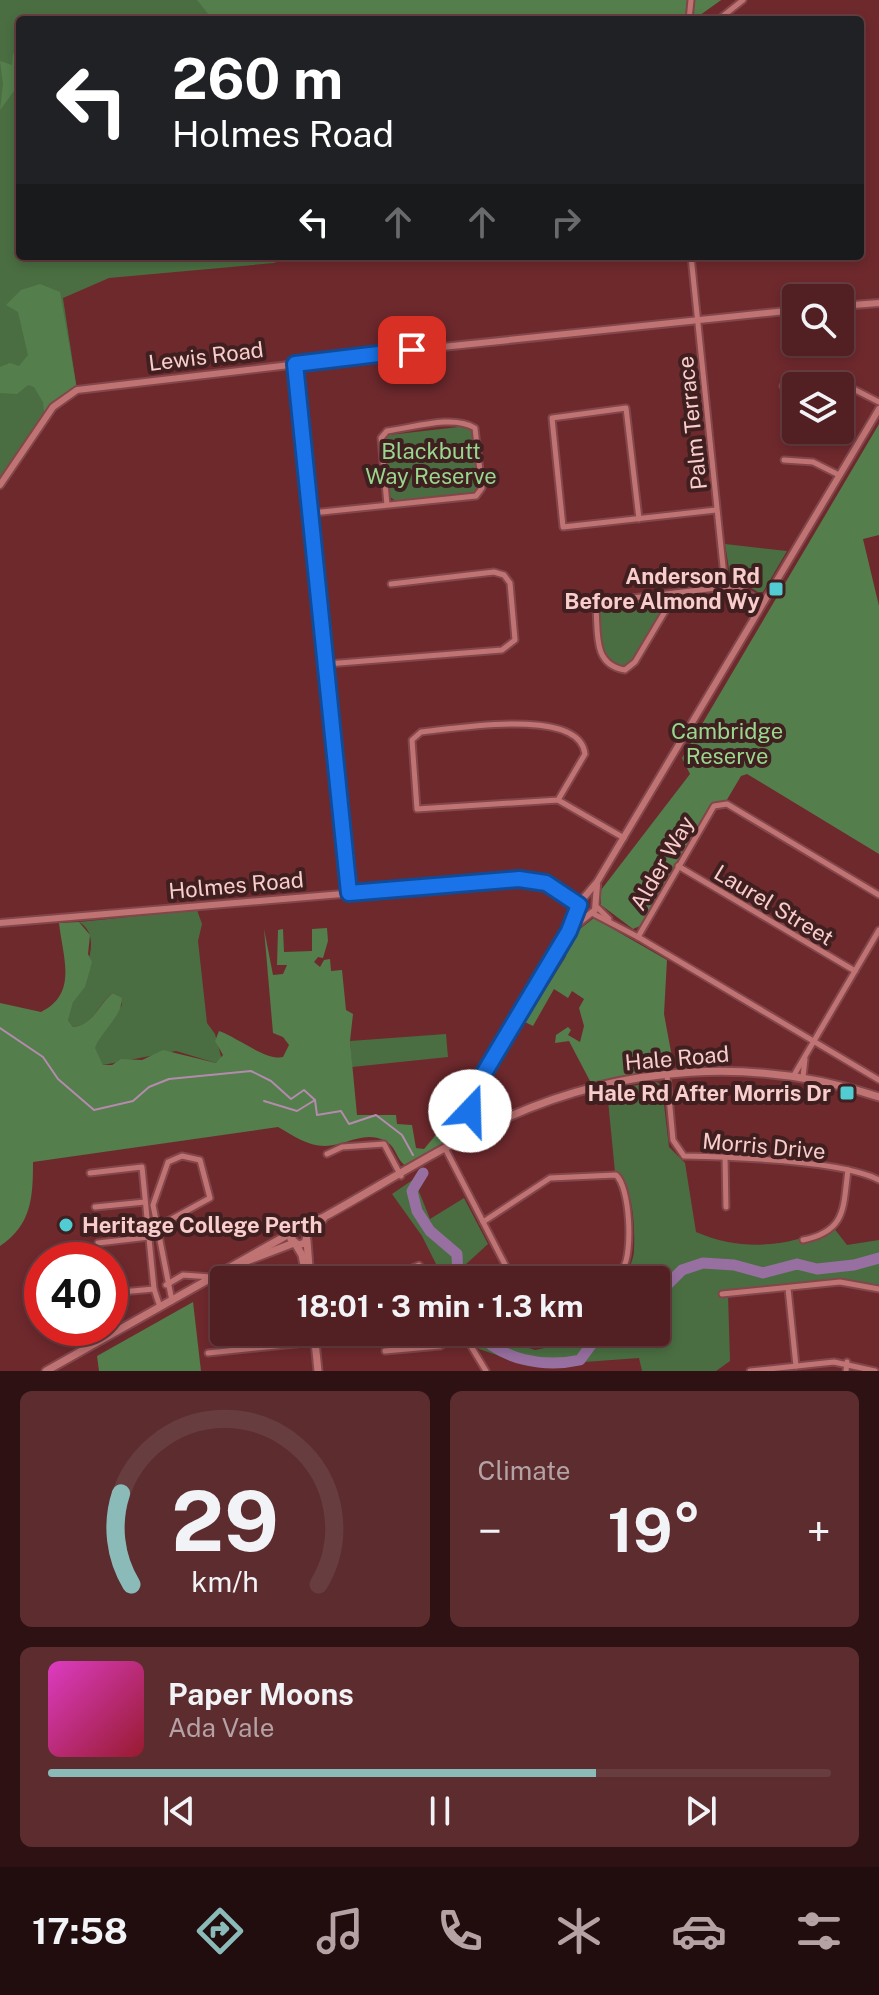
<!DOCTYPE html>
<html lang="en">
<head>
<meta charset="utf-8">
<style>
	body { margin:0; font-family:"Public Sans",sans-serif; background:#5c2c2f; color:#f1f3f6; height:100vh; display:flex; flex-direction:column; font-size:30px; white-space:nowrap }
	* { box-sizing:border-box; margin:0 }
	p { font-size:26px; color:#b5a2a5 }
	.icon { flex:none; width:44px; height:44px; fill:none; stroke:currentColor; stroke-width:2; stroke-linecap:round; stroke-linejoin:round }
	.map { position:relative; height:1371px; overflow:hidden }
	.side { display:flex; flex-direction:column; gap:20px; padding:20px; background:#2d1113; flex:1 }
	.side>* { flex:none }
	.hud { position:absolute; left:16px; top:16px; width:848px; height:244px; border-radius:8px; box-shadow:0 4px 12px #0003,0 0 0 2px #683d40; background:#202124; color:#fff; overflow:hidden }
	.buttons { position:absolute; left:782px; top:284px; display:grid; gap:16px }
	.buttons a { display:grid; place-items:center; width:72px; height:72px; border-radius:8px; background:#521f22; box-shadow:0 4px 12px #0003,0 0 0 2px #683d40; font-size:40px }
	.speed { position:absolute; left:24px; top:1242px; display:flex; gap:16px; font-size:40px; font-weight:700; text-align:center }
	.speed>* { display:grid; place-content:center; width:104px; height:104px; border-radius:50%; background:#521f22; box-shadow:0 4px 12px #0003,0 0 0 2px #683d40; line-height:1 }
	.speed .limit { border:12px solid #d22; background:#fff; color:#111 }
	.pin { position:absolute; display:grid; place-items:center; width:68px; height:68px; color:#fff; margin:-34px; border-radius:16px; box-shadow:0 4px 12px #0006 }
	.me { position:absolute; width:88px; margin:-44px; rotate:21deg; stroke-linejoin:round; filter:drop-shadow(0 0 6px #0008) }
	.turn { display:flex; align-items:center; gap:28px; height:168px; padding:0 24px; font-size:36px }
	.turn .icon { width:104px; height:104px; stroke-width:2.5 }
	.turn b { display:block; font-size:56px; line-height:68px }
	.lanes { display:flex; align-items:center; height:76px; padding:0 24px; background:#0003; justify-content:center; gap:40px; direction:ltr }
	.lanes .off { opacity:.35 }
	.big { font-size:60px; font-weight:700; line-height:1.1 }
	.side .tile { flex:1; display:flex; flex-direction:column; justify-content:center; gap:12px; min-width:0; padding:0 28px; border-radius:12px; background:#5c2c2f }
	.side .dial { align-items:center; gap:0 }
	.dial svg { height:208px; overflow:visible; fill:none; stroke:#683d40; stroke-width:7; stroke-linecap:round; text-anchor:middle }
	.dial text { fill:#f1f3f6; stroke:none }
	.song { display:flex; align-items:center; gap:24px }
	.cover { width:96px; height:96px; border-radius:12px; background:linear-gradient(135deg,hsl(310 70% 55%),hsl(350 70% 35%)) }
	.played { height:8px; border-radius:4px; background:linear-gradient(90deg,#8bbbb9 70%,#683d40 70%) }
	.keys { display:flex; justify-content:space-around; direction:ltr }
	.heat { display:flex; justify-content:space-between; align-items:center; font-size:44px; direction:ltr }
	.side .tiles { flex:1; display:grid; gap:20px; grid-template-columns:1fr 1fr }
	.tile:last-child { grid-column:span 2 }
	.trip { position:absolute; left:210px; top:1266px; width:460px; height:80px; border-radius:8px; background:#521f22; box-shadow:0 4px 12px #0003,0 0 0 2px #683d40; font-weight:700; line-height:80px; text-align:center }
	.tab-bar { display:flex; height:128px; justify-content:space-around; align-items:center; background:#210c0e; color:#b5a2a5 }
	.tab-bar .icon { width:56px; height:56px }
	.tab-bar .current { color:#8bbbb9 }
	.tab-bar b { font-size:36px; color:#f1f3f6 }
	.map>svg:first-child { display:block }
	.green { fill:#4a6e42 }
	.forest { fill:#547e4c }
	.lines { fill:none; stroke-linecap:round; stroke-linejoin:round }
	.stream { stroke:#b48bad; stroke-width:2 }
	.river { stroke:#976fa0; stroke-width:11 }
	.minor-casing { stroke:#82464b; stroke-width:9 }
	.tertiary-casing { stroke:#82464b; stroke-width:10 }
	.secondary-casing { stroke:#82464b; stroke-width:11 }
	.minor { stroke:#c07373; stroke-width:5 }
	.tertiary { stroke:#c07373; stroke-width:6 }
	.secondary { stroke:#c07373; stroke-width:7 }
	.route-casing { stroke:#114b97; stroke-width:20 }
	.route { stroke:#1a73e8; stroke-width:14 }
	.poi-dot { fill:#51ccd3; stroke:#3f1f1f; stroke-width:3 }
	.labels { text-anchor:middle; dominant-baseline:central; stroke-width:8; stroke-linejoin:round; paint-order:stroke }
	.street-label { font-size:22px; fill:#f8cdcc; stroke:#3f1f1f }
	.park-label { font-size:22px; fill:#9ad78e; stroke:#3f1f1f }
	.poi-label { font-size:22px; font-weight:bold; fill:#f8cdcc; stroke:#3f1f1f; text-anchor:end }
</style>
</head>
<body>
<div class="map">
<svg width="879" height="1371" viewBox="0 0 879 1371">
	<rect width="100%" height="100%" fill="#6e292d"/>
	<g class="green">
		<polygon points="0,0 721,0 693,20 20,20 20,256 292,256 274,263 109,278 63,298 77,390 53,407 0,487"/>
		<polygon points="467,426 472,430 478,486 475,492 396,501 390,497 384,440 389,435"/>
		<polygon points="725,544 787,551 763,592 758,592 730,575"/>
		<path d="M660 598 668 603 635 662 625 670C619 668 611 666 606 662 593 652 594 616 603 605Z"/>
		<path d="M197 910 202 924 198 941 207 1023 215 1034 222 1060 216 1063 176 1051 103 1065 94 1048 106 1025 122 1005 121 998 113 993C98 1003 95 1025 73 1027L68 1020C69 996 111 940 79 922Z"/>
		<polygon points="446,1034 448,1057 352,1067 350,1041"/>
		<path d="M657 1082 662 1087 669 1147 685 1163 696 1232C743 1252 786 1247 833 1227L847 1245 879 1240V1289L840 1282 728 1294 730 1361 716 1371H642L639 1358 529 1366 479 1349 471 1332H498L504 1339 535 1350 563 1344 588 1332H656V1280H628C627 1268 634 1261 634 1250 635 1227 634 1186 615 1172L607 1090Z"/>
		<polygon points="414,1179 430,1219 464,1198 488,1244 465,1265 468,1280 444,1280 422,1236 392,1194"/>
	</g>
	<g class="forest">
		<polygon points="197,0 721,0 693,20 213,20"/>
		<polygon points="20,49 20,83 0,110 3,84 0,61 12,65 13,54"/>
		<polygon points="40,284 60,292 77,390 70,393 45,419 43,402 34,387 28,385 17,394 0,393 0,367 10,363 19,366 28,355 18,312 6,305 21,290"/>
		<polygon points="879,424 879,535 863,539 879,606 879,854 747,774 741,776 725,803 712,805 640,926 633,929 601,905 601,890 690,774 682,758"/>
		<polygon points="594,918 667,960 664,1014 674,1068 591,1083 569,1041 555,1043 556,1035 568,1027 571,1030 568,1035 580,1042 584,1026 579,1008 584,999 572,991 568,998 554,989 533,1026 525,1022 565,958 576,932"/>
		<path d="M79 922 90 935 88 954 92 962 85 987 73 1002 68 1020 73 1027C94 1025 99 1003 113 993L122 998C122 1017 101 1031 95 1048L103 1065H112L121 1059 142 1060 163 1050 216 1063 223 1055 215 1041 219 1031C237 1037 266 1061 283 1057L289 1045 283 1037 273 1033 264 929 273 975 283 974 287 965H277L278 930 283 929 284 952 312 951V929L327 928 328 941 323 958 318 957 314 962 320 967 324 960 330 959 331 971 342 970 346 1010 353 1014 350 1041 357 1115H396L397 1124 412 1125 416 1148 424 1149 445 1124 463 1123 464 1132 406 1166C396 1160 397 1148 387 1142 364 1129 347 1146 325 1146 307 1146 292 1135 278 1127L33 1162C33 1196 32 1225 0 1246V1003L41 1012C78 994 63 958 59 923Z"/>
		<polygon points="193,1302 201,1371 99,1371 97,1356"/>
	</g>
	<g class="lines">
		<g class="stream">
			<polyline points="0,1028 43,1057 58,1079 94,1110 133,1101 149,1087 169,1079 251,1071 271,1081 291,1099 304,1090 315,1100"/>
			<polyline points="264,1101 297,1111 315,1100 317,1115 341,1111 349,1124 376,1115 402,1135 413,1155"/>
		</g>
		<g class="river">
			<polyline points="423,1173 412,1191 417,1211 430,1231 457,1254 458,1280"/>
			<polyline points="656,1296 682,1270 703,1263 734,1265 763,1273 797,1264 817,1269 854,1265 879,1258"/>
			<path d="M477 1332C501 1360 544 1368 580 1360L599 1334 614 1332"/>
		</g>
		<g class="minor-casing">
			<g id="minor">
				<polyline points="689,20 691,0"/>
				<polyline points="718,20 743,0"/>
				<polyline points="691,256 725,586"/>
				<polyline points="295,364 349,893"/>
				<polyline points="783,386 838,381 879,402"/>
				<polyline points="784,460 813,462 839,475"/>
				<path d="M312 513 476 496 482 488 475 428C453 414 412 428 387 431L381 438 387 505"/>
				<polyline points="639,519 626,408 552,418 563,527 716,510"/>
				<path d="M676 593 635 662 625 670C593 665 598 634 596 608L599 602 733 586 764 602"/>
				<polyline points="327,664 502,650 515,640 510,583 504,575 494,572 391,584"/>
				<path d="M558 800 585 754C580 706 453 729 421 732L412 740 417 809 558 800 624 838"/>
				<polyline points="678,866 855,971"/>
				<polyline points="596,906 609,919"/>
				<polyline points="592,913 638,937 879,1080"/>
				<polyline points="638,937 714,806 727,804 879,895"/>
				<path d="M667 1075 673 1140 684 1156C730 1157 841 1160 879 1180"/>
				<polyline points="794,1075 879,930"/>
				<polyline points="803,1077 805,1059"/>
				<polyline points="446,1150 513,1280"/>
				<polyline points="327,1154 342,1147 384,1144 401,1176"/>
				<polyline points="725,1157 726,1207"/>
				<polyline points="90,1173 142,1167 154,1289 160,1307"/>
				<polyline points="95,1207 145,1202"/>
				<path d="M483 1222 550 1178 616 1175C630 1187 633 1253 623 1268L596 1280"/>
				<polyline points="157,1227 210,1198 200,1160 182,1156 168,1162 153,1205 172,1301"/>
				<path d="M803 1240C847 1231 843 1207 848 1170"/>
				<polyline points="98,1243 149,1237"/>
				<polyline points="385,1280 419,1265 431,1280"/>
				<polyline points="166,1285 183,1275 211,1277"/>
				<polyline points="788,1288 796,1366"/>
				<polyline points="110,1293 154,1289"/>
				<polyline points="722,1294 840,1282 879,1289"/>
				<polyline points="463,1333 486,1371"/>
				<polyline points="385,1351 440,1346 463,1333"/>
				<polyline points="208,1353 315,1342"/>
				<polyline points="750,1371 834,1362 875,1371"/>
				<polyline points="846,1371 847,1362"/>
			</g>
		</g>
		<g class="tertiary-casing">
			<g id="tertiary">
				<polyline points="840,306 879,303"/>
				<polyline points="0,485 53,407 77,390 442,347 796,310"/>
				<polyline points="0,923 519,879 546,883 579,905"/>
				<polyline points="571,929 595,910 597,885"/>
				<polyline points="480,1083 478,1113 483,1128"/>
				<polyline points="474,1134 470,1111 474,1090 569,931 581,901 597,882 879,409"/>
			</g>
		</g>
		<g class="secondary-casing">
			<g id="secondary">
				<path d="M300 1227 324 1217C384 1184 443 1145 506 1118 624 1065 756 1056 879 1097"/>
				<polyline points="308,1233 297,1227 291,1239 298,1245 305,1243 308,1233 323,1219"/>
				<polyline points="307,1241 310,1280"/>
				<polyline points="296,1245 302,1255 307,1280"/>
				<polyline points="244,1262 294,1243"/>
				<polyline points="314,1332 318,1371"/>
				<polyline points="46,1371 291,1233"/>
			</g>
		</g>
		<use href="#minor" class="minor"/>
		<use href="#tertiary" class="tertiary"/>
		<use href="#secondary" class="secondary"/>
	</g>
	<g class="lines">
		<g class="route-casing">
			<polyline id="route" points="412,350 295,364 349,893 519,879 546,883 579,905 569,931 474,1090 470,1111"/>
		</g>
		<use href="#route" class="route"/>
	</g>
	<g class="poi-dot">
		<rect x="768" y="581" width="16" height="16" rx="4"/>
		<rect x="839" y="1085" width="16" height="16" rx="4"/>
		<circle cx="66" cy="1225" r="8"/>
	</g>
	<g class="labels">
		<g class="street-label">
			<text transform="translate(206 356) rotate(-7)">Lewis Road</text>
			<text transform="translate(692 423) rotate(-96)">Palm Terrace</text>
			<text transform="translate(662 863) rotate(-60)">Alder Way</text>
			<text transform="translate(236 885) rotate(-5)">Holmes Road</text>
			<text transform="translate(774 905) rotate(31)">Laurel Street</text>
			<text transform="translate(677 1058) rotate(-5)">Hale Road</text>
			<text transform="translate(764 1146) rotate(5)">Morris Drive</text>
		</g>
		<g class="park-label">
			<text x="431" y="451">Blackbutt<tspan x="431" dy="25">Way Reserve</tspan></text>
			<text x="727" y="731">Cambridge<tspan x="727" dy="25">Reserve</tspan></text>
		</g>
		<g class="poi-label">
			<text x="760" y="576">Anderson Rd<tspan x="760" dy="25">Before Almond Wy</tspan></text>
			<text x="831" y="1093">Hale Rd After Morris Dr</text>
			<text x="82" y="1225" text-anchor="start">Heritage College Perth</text>
		</g>
	</g>
</svg>
<div class="buttons">
<a><svg class="icon" aria-label="search" viewBox="0 0 24 24"><circle cx="10" cy="10" r="6"/><path d="M15 15l6 6"/></svg></a>
<a><svg class="icon" aria-label="layers" viewBox="0 0 24 24"><path d="M12 4l9 5-9 5-9-5zM3 14l9 5 9-5"/></svg></a>
</div>
<div class="speed"><div class="limit">40</div></div>
<div class="pin" style="left:412px;top:350px;background:#d93025"><svg class="icon" aria-label="arrive" viewBox="0 0 24 24"><path d="M6 21V4h12l-3 4 3 4H6"/></svg></div>
<svg class="me" style="left:470px;top:1111px" viewBox="-20 -20 40 40"><circle r="19" fill="#fff"/><path d="M0-13L10 11 0 6-10 11z" fill="#1a73e8"/></svg>
<div class="trip">18:01 · 3 min · 1.3 km</div>
<div class="hud">
<div class="turn"><svg class="icon" aria-label="left" viewBox="0 0 24 24"><path d="M17 20v-9H6M10 6l-5 5 5 5"/></svg><div><b>260 m</b>Holmes Road</div></div>
<div class="lanes"><svg class="icon" aria-label="left" viewBox="0 0 24 24"><path d="M17 20v-9H6M10 6l-5 5 5 5"/></svg><svg class="icon off" aria-label="ahead" viewBox="0 0 24 24"><path d="M12 20V5M6 11l6-6 6 6"/></svg><svg class="icon off" aria-label="ahead" viewBox="0 0 24 24"><path d="M12 20V5M6 11l6-6 6 6"/></svg><svg class="icon off" aria-label="right" viewBox="0 0 24 24"><path d="M7 20v-9h11M14 6l5 5-5 5"/></svg></div>
</div>
</div>
<section class="side">
<div class="tiles">
<div class="tile dial"><svg viewBox="0 0 100 80">
<path d="M14 69A42 42 0 1 1 86 69"/>
<path d="M14 69A42 42 0 0 1 10 34" stroke="#8bbbb9"/>
<text x="50" y="56" font-size="32" font-weight="700">29</text>
<text x="50" y="72" font-size="11">km/h</text>
</svg></div>
<div class="tile"><p>Climate</p>
<div class="heat"><a>−</a><b class="big">19°</b><a>+</a></div>
</div>
<div class="tile">
<div class="song"><i class="cover"></i><div><b>Paper Moons</b><p>Ada Vale</p></div></div>
<div class="played"></div>
<div class="keys"><svg class="icon" aria-label="previous" viewBox="0 0 24 24"><path d="M18 5L8 12l10 7zM5 5v14"/></svg><svg class="icon" aria-label="pause" viewBox="0 0 24 24"><path d="M8 5v14M16 5v14"/></svg><svg class="icon" aria-label="next" viewBox="0 0 24 24"><path d="M6 5l10 7-10 7zM19 5v14"/></svg></div>
</div>
</div>
</section>
<nav class="tab-bar">
<b>17:58</b>
<svg class="icon current" aria-label="directions" viewBox="0 0 24 24"><path d="M12 3l9 9-9 9-9-9zM9 14v-3h6M13 9l2 2-2 2"/></svg>
<svg class="icon" aria-label="music" viewBox="0 0 24 24"><path d="M9 18V5l10-2v13"/><circle cx="6" cy="18" r="3"/><circle cx="16" cy="16" r="3"/></svg>
<svg class="icon" aria-label="phone" viewBox="0 0 24 24"><path d="M5 4h4l2 5-3 2q2 4 5 5l2-3 5 2v4C11 20 4 13 5 4z"/></svg>
<svg class="icon" aria-label="climate" viewBox="0 0 24 24"><path d="M12 3v18M4 7l16 10M4 17L20 7"/></svg>
<svg class="icon" aria-label="car" viewBox="0 0 24 24"><path d="M5 17H2v-5l4-1 3-4h7l3 4 3 1v5h-3M9 17h6M6 11h13"/><circle cx="7" cy="17" r="2"/><circle cx="17" cy="17" r="2"/></svg>
<svg class="icon" aria-label="filters" viewBox="0 0 24 24"><path d="M4 7h16M4 17h16"/><circle cx="9" cy="7" r="2"/><circle cx="15" cy="17" r="2"/></svg>
</nav>
</body>
</html>
